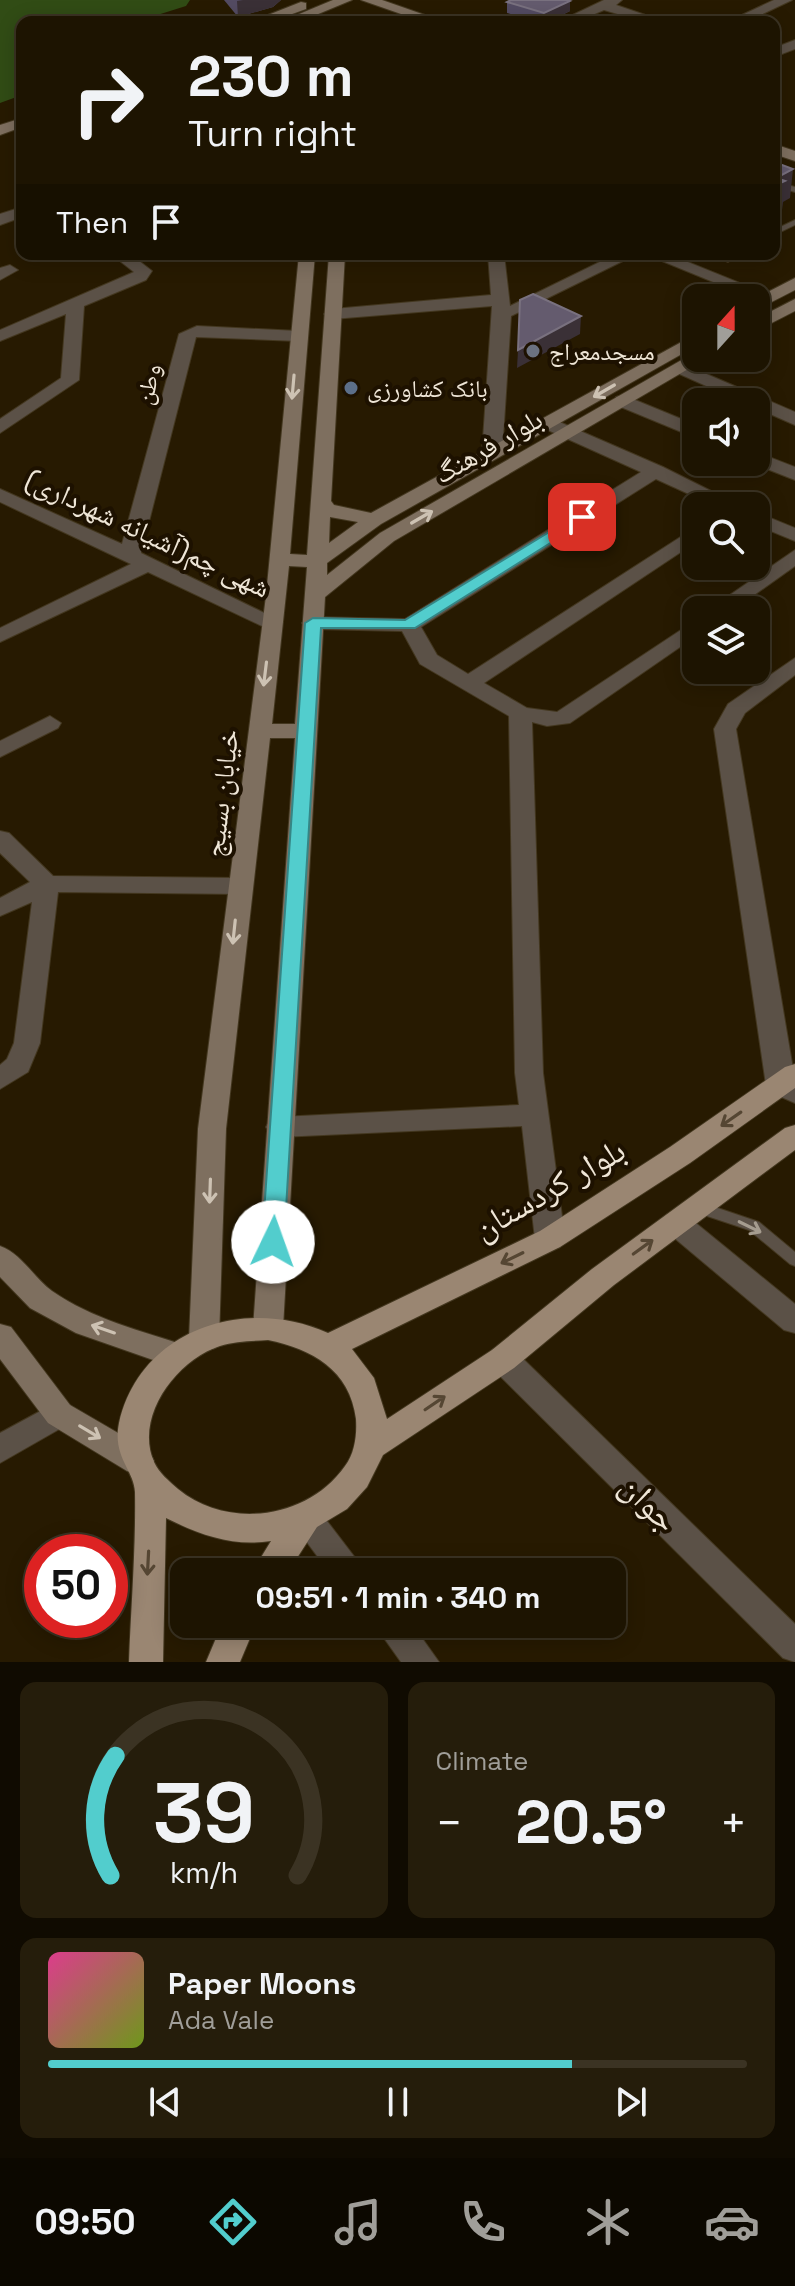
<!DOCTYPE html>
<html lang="en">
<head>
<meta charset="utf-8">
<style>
	body { margin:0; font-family:"Space Grotesk","Noto Naskh Arabic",sans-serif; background:#251d0b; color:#f1f3f6; height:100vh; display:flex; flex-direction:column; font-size:30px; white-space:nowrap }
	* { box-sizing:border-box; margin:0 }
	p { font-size:26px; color:#a09e99 }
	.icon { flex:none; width:44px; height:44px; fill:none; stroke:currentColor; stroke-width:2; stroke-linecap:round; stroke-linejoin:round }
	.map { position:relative; height:1662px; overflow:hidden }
	.panel { display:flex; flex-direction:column; gap:20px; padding:20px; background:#100b01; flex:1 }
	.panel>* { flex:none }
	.top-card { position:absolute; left:16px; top:16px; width:764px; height:244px; border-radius:16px; box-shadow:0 4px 20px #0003,0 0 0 2px #3b3323; background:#1d1401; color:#f1f3f6; overflow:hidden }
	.needle { width:52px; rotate:21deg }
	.tools { position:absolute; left:682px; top:284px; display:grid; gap:16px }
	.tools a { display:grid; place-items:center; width:88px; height:88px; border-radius:16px; background:#1d1401; box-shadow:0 4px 20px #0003,0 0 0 2px #3b3323; font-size:40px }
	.speed { position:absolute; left:24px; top:1534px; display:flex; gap:16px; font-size:40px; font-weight:700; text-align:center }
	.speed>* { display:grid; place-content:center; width:104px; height:104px; border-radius:50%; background:#1d1401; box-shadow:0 4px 20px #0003,0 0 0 2px #3b3323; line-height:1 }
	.speed .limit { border:12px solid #d22; background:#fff; color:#111 }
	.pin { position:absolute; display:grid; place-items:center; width:68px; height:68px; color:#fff; margin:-34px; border-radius:16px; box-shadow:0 4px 12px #0006 }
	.me { position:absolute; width:88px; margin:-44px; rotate:3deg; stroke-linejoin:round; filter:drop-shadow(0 0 6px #0008) }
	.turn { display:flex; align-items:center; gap:28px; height:168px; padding:0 40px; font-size:36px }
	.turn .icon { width:104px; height:104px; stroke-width:2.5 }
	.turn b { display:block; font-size:56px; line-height:68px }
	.then { display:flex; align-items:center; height:76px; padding:0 40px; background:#0003; gap:16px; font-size:30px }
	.big { font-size:60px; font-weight:600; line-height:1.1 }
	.panel .widget { flex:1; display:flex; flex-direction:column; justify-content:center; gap:12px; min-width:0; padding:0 28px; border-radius:16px; background:#251d0b }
	.panel .dial { align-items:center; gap:0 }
	.dial svg { height:208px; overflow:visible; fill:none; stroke:#3b3323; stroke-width:7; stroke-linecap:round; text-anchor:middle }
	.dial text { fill:#f1f3f6; stroke:none }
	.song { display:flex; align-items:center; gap:24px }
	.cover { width:96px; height:96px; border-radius:12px; background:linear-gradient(135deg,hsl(330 70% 55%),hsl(80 70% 35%)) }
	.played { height:8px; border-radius:4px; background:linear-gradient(90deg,#52cdcd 75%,#3b3323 75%) }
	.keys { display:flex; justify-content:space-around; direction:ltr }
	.heat { display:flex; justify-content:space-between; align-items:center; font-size:44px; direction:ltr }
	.panel .tiles { flex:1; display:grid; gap:20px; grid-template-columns:1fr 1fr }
	.widget:last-child { grid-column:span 2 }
	.trip { position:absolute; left:170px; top:1558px; width:456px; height:80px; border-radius:16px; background:#1d1401; box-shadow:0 4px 20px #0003,0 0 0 2px #3b3323; font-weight:600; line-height:80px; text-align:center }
	.tabs { display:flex; height:128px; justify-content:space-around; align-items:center; background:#0c0800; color:#a09e99 }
	.tabs .icon { width:56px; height:56px }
	.tabs .current { color:#52cdcd }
	.tabs b { font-size:36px; color:#f1f3f6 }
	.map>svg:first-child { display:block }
	.green { fill:#314c15 }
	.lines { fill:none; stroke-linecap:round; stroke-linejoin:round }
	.lane-casing { stroke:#43371f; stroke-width:2 }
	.street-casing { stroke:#43371f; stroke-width:2 }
	.secondary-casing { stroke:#43371f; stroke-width:2 }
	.primary-casing { stroke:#43371f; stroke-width:2 }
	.lane { fill:#5b5147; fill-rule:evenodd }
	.street { fill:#5b5147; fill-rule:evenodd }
	.secondary { fill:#7e6f5f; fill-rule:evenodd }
	.primary { fill:#9a8672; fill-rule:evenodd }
	.wall { fill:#534b62 }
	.shaded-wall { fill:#3a3036 }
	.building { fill:#645b6e; stroke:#79717f; stroke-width:2 }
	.oneway { stroke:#cdc2b3 }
	.oneway2 { stroke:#554633 }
	.oneway3 { stroke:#a59c8f }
	.route { fill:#52cdcd; stroke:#358585; stroke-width:2 }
	.worship-dot { fill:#6b7280; stroke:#1d1100; stroke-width:3 }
	.service-dot { fill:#5c6f8a; stroke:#1d1100; stroke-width:3 }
	.labels { text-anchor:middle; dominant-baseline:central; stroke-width:8; stroke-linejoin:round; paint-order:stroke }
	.far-poi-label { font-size:24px; fill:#efe6d7; stroke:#1d1100; text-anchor:start }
	.far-street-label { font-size:24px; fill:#efe6d7; stroke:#1d1100 }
	.street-label { font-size:28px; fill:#efe6d7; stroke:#1d1100 }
	.near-street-label { font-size:34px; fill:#efe6d7; stroke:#1d1100 }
</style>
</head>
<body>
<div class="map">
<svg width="795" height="1662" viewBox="0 0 795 1662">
	<rect width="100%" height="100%" fill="#271a01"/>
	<polygon class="green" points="0,0 190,0 186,6 135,22 22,22 22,95 0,103"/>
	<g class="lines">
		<g class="lane-casing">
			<g id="lane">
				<polygon points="774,181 795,187 795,192 774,186"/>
				<polygon points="795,220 795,225 774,235 774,230"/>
				<polygon points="712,254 727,256 740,254 728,262"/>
				<polygon points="697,1201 759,1222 795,1252 795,1266 790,1264 749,1230 692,1211 690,1207 692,1203"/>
			</g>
		</g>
		<g class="street-casing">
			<g id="street">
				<polygon points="604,0 622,0 616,5 666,22 645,22 604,10 576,22 558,22"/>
				<polygon points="774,0 792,0 746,22 727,22"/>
				<polygon points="795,40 795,49 774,57 774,48"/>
				<polygon points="22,207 22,217 0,225 0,214"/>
				<polygon points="111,254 130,254 152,271 146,280 84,306 79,380 0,433 0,419 61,378 66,314 0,341 0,330 134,272"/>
				<polygon points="488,254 504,254 510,306 616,254 637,254 511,316 502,454 492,460 482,454 492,306 333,319 324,314 333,309 491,295"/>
				<polygon points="645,254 668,254 777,298 768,303 762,302"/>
				<polygon points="10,265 18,270 0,280 0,268"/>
				<polygon points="197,326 298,331 307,336 298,341 196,337 141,553 283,622 272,628 264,627 148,572 0,642 0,628 131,564 0,502 0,489 122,544 179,334"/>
				<polygon points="681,363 795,412 795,425 756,408 756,402 742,402 675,372 675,364"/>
				<polygon points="623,395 696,425 696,438 616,405 616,397"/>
				<polygon points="548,417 663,467 741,506 715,506 656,479 421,627 437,655 468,674 696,527 696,542 484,683 527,708 557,712 696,620 696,636 570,723 547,726 532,722 543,1073 565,1239 560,1247 550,1250 540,1247 535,1239 522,1126 280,1137 270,1134 266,1127 270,1120 280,1117 519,1105 515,1073 509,716 420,664 402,631 313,629 302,623 313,617 405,619 641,472 541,427 541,419"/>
				<polygon points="756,452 795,467 795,480 749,462 756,462"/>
				<polygon points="756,512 795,528 795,541 756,525"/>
				<polygon points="795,550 795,566 733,610 708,610"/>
				<polygon points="795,658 795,675 745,713 736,729 795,1081 795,1103 770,1092 766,1085 714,729 728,704"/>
				<polygon points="50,716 61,723 58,728 0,757 0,741"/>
				<polygon points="0,831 9,833 53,876 240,878 249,880 252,886 249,892 240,894 58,892 40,1043 28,1072 0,1089 0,1065 7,1059 14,1043 32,902 0,916 0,898 30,882 0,853"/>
				<polygon points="676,1212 686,1215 795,1304 795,1333 784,1330 666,1231 661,1223 666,1215"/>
				<polygon points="503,1346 514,1350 795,1624 795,1662 783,1658 492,1368 488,1359 492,1350"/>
				<polygon points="59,1401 70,1405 75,1414 70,1423 0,1463 0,1433"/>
				<polygon points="305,1504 317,1508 366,1572 329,1572 289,1518 293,1508"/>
				<polygon points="374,1624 412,1624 439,1662 401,1662"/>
			</g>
		</g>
		<g class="secondary-casing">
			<g id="secondary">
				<polygon points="333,0 352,0 299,22 280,22"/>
				<polygon points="361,0 382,0 445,22 424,22"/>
				<polygon points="301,2 306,3 306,9 270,22 250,22"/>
				<polygon points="22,118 22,127 0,135 0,125"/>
				<polygon points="774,144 795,151 795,161 774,154"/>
				<path d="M299 254H315L290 554 307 555 329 254H345L331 501 334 505 371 513 696 334V346L381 524 327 563V575L380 533 692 354 707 358 394 541 325 597 283 1328 279 1337 268 1340 257 1337 253 1328 295 738H270L226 1129 219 1339 215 1348 204 1351 193 1348 189 1339 198 1129 266 596ZM330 517 358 522 329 543ZM289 566 307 567 295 724H272Z"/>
				<polygon points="795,278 795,290 756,310 756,298"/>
				<polygon points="795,299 795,311 756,331 756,319"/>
				<path d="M0 1246C22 1254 34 1278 52 1291 92 1319 142 1331 187 1346L191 1355 187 1364 176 1368 76 1333 30 1308 0 1277Z"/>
				<polygon points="0,1324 11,1327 70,1405 149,1451 154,1461 149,1471 138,1475 127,1471 48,1423 0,1359"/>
			</g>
		</g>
		<g class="primary-casing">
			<g id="primary">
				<path d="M795 1064V1088L690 1163 560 1247 352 1349 374 1378 387 1419 492 1350 592 1269 785 1128 795 1125V1150L614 1285 514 1368 383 1455 367 1487 347 1509 317 1527 288 1572H252L271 1541C233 1547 200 1535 166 1518L163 1662H129C131 1606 136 1548 135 1492 134 1470 112 1457 119 1423 141 1328 246 1296 328 1333L540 1231 670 1147 785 1067ZM268 1340C312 1349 350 1370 356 1419 357 1434 355 1453 345 1466 308 1519 228 1530 178 1489 169 1481 159 1473 154 1462 134 1416 177 1360 220 1346 235 1341 252 1341 268 1340Z"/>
				<polygon points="222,1624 256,1624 240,1662 206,1662"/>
			</g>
		</g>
		<use href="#lane" class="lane"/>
		<use href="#street" class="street"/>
		<use href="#secondary" class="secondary"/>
		<use href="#primary" class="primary"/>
	</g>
	<g class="wall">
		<polygon points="224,0 281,0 273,7 238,17"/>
		<polygon points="507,2 570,11 548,22 538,22 507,13"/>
	</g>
	<g class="shaded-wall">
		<polygon points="243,0 281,0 273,7 238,17 237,1"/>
		<polygon points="570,1 570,11 548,22 544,22 544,13"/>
		<polygon points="793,169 790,198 783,202 782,210 774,214 774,186 776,178"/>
		<polygon points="581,316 580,334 517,368 518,350"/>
	</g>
	<g class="building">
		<polygon points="511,0 567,0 570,1 544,13 507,2"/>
		<polygon points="774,162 793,169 776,178 785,181 774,186"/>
		<polygon points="533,294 581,316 518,350 520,300"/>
	</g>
	<defs><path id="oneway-shaft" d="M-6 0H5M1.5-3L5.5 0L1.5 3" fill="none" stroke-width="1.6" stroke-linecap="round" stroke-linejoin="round" transform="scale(2)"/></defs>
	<g class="oneway">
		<use href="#oneway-shaft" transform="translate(293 387) rotate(95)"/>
		<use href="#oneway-shaft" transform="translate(604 391) rotate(150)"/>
		<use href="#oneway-shaft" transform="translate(422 517) rotate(-30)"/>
		<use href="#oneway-shaft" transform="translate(265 674) rotate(97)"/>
		<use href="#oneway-shaft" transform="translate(234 932) rotate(96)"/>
		<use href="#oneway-shaft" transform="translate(210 1191) rotate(92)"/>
		<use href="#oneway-shaft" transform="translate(103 1329) rotate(-161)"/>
		<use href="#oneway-shaft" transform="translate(90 1432) rotate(31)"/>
	</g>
	<g class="oneway2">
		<use href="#oneway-shaft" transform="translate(731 1119) rotate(145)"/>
		<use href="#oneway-shaft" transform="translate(643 1247) rotate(-36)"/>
		<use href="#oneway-shaft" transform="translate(512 1258) rotate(154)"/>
		<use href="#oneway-shaft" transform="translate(435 1403) rotate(-34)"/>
		<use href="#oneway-shaft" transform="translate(148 1563) rotate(93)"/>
	</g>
	<use class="oneway3" href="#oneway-shaft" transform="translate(750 1227) rotate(26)"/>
	<polygon class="route" points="582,512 587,514 587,520 415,628 321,628 284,1242 281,1248 265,1248 262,1242 305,623 313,618 405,620"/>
	<circle class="worship-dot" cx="533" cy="351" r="8"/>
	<circle class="service-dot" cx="351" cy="388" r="8"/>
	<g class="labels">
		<g class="far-poi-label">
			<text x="549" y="351">مسجدمعراج</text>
			<text x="367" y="388">بانک کشاورزی</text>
		</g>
		<g class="far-street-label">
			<text transform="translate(148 384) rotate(-76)">وطن</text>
		</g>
		<g class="street-label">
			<text transform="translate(488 446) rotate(-30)">بلوار فرهنگ</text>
			<text transform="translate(148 533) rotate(25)">شهی چم(آشیانه شهرداری)</text>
			<text transform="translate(221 793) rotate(-83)">خیابان بسیج</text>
		</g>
		<g class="near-street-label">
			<text transform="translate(549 1189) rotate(-30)">بلوار کردستان</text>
			<text transform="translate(649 1503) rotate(45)">جوان</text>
		</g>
	</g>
</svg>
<div class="tools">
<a><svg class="needle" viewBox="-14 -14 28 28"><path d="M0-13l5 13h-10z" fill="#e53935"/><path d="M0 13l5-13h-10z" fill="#a09e99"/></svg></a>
<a><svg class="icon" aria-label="sound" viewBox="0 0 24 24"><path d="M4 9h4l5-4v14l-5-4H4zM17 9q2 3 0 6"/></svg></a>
<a><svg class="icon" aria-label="search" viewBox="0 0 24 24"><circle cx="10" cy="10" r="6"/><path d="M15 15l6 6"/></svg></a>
<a><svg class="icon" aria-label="layers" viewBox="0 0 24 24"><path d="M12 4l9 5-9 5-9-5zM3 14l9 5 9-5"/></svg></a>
</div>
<div class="speed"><div class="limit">50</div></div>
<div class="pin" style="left:582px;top:517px;background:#d93025"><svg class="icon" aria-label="arrive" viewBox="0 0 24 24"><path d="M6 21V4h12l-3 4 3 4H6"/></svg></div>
<svg class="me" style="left:273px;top:1242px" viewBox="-20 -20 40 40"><circle r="19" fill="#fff"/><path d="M0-13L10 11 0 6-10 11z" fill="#52cdcd"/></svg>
<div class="trip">09:51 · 1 min · 340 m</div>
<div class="top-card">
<div class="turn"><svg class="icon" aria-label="right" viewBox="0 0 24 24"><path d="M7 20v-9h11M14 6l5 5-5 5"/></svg><div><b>230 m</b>Turn right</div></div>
<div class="then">Then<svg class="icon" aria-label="arrive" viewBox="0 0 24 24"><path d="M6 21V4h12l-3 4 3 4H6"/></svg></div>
</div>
</div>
<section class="panel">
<div class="tiles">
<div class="widget dial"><svg viewBox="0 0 100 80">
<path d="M14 69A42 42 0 1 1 86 69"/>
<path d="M14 69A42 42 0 0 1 16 23" stroke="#52cdcd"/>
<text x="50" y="56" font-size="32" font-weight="700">39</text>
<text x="50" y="72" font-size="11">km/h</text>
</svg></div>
<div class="widget"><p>Climate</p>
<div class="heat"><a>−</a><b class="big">20.5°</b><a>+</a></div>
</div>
<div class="widget">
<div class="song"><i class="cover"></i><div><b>Paper Moons</b><p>Ada Vale</p></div></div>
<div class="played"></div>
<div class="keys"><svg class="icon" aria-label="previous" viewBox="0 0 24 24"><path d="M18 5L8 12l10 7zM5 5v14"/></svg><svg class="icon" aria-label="pause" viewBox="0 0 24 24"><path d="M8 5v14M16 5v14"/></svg><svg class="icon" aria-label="next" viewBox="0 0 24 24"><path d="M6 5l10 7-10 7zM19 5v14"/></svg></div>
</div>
</div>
</section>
<nav class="tabs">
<b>09:50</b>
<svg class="icon current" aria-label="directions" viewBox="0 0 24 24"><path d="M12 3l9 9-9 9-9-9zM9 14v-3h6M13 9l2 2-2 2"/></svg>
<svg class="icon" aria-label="music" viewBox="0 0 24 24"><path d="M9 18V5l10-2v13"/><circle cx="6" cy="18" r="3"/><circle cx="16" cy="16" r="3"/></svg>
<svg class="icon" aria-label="phone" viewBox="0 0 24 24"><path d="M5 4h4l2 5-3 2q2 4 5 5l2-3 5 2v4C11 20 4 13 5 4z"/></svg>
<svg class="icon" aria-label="climate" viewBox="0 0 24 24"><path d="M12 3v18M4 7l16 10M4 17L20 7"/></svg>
<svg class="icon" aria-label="car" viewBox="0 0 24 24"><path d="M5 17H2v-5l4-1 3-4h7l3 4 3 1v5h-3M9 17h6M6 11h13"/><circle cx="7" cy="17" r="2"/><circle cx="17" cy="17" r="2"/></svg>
</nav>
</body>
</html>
